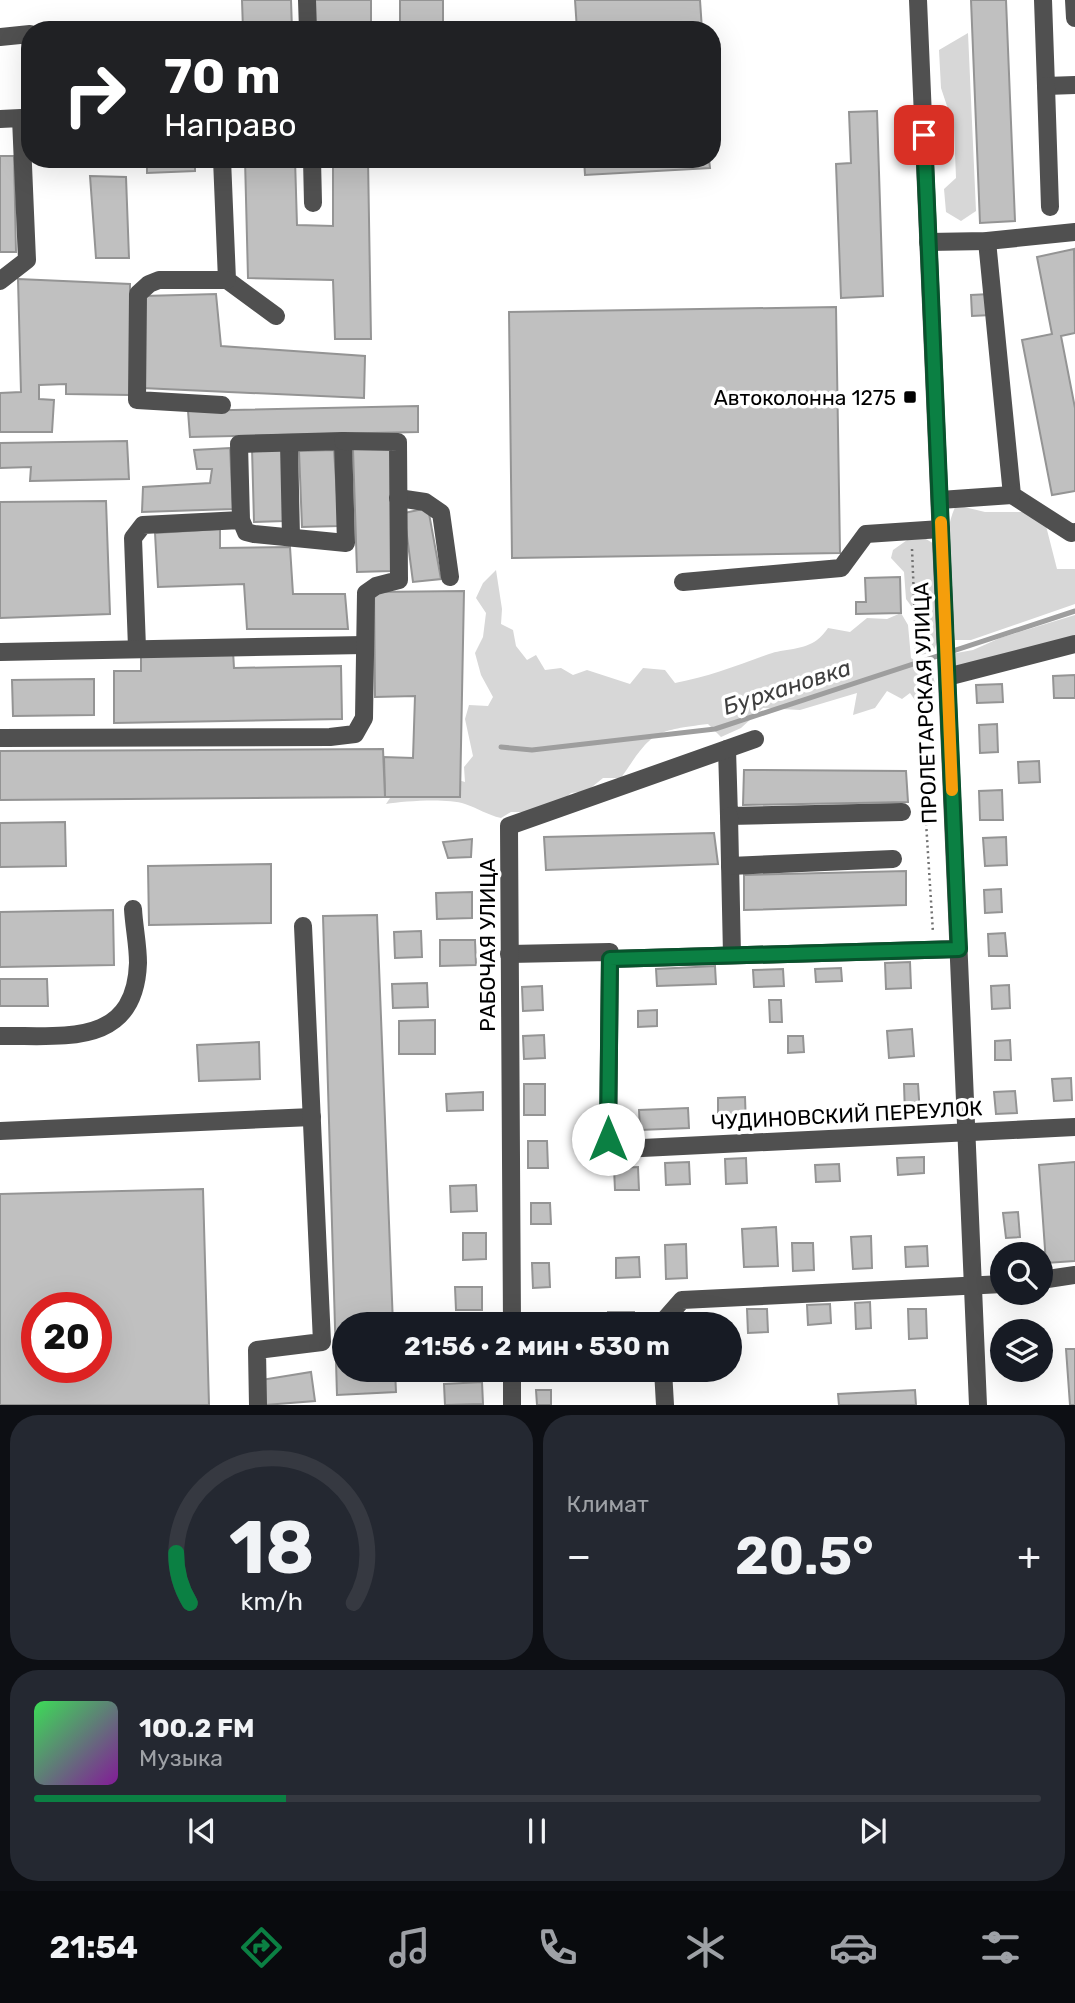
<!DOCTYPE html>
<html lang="ru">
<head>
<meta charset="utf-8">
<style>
	body { margin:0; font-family:Rubik,sans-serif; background:#242831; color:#f1f3f6; height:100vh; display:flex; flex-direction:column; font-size:26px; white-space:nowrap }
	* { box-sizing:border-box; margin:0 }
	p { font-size:23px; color:#9ea1a6 }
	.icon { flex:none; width:38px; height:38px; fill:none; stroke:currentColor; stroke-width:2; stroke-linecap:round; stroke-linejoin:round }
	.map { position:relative; height:1405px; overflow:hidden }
	.sheet { display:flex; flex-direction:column; gap:10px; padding:10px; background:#0d0f14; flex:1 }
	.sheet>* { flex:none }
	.hud { position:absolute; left:21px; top:21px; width:700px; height:147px; border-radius:28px; box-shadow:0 7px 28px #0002; background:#202124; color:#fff; overflow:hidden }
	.tools { position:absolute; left:990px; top:1242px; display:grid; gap:14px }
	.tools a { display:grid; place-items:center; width:63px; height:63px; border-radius:50%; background:#171b24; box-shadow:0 7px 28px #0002; font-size:35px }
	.speed { position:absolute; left:21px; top:1292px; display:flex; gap:14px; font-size:35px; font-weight:700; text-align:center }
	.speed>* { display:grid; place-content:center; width:91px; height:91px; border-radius:50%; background:#171b24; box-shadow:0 7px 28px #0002; line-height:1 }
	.speed .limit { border:10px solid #d22; background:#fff; color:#111 }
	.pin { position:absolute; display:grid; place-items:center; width:60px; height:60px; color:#fff; margin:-30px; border-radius:14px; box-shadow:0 4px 10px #0006 }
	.me { position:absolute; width:77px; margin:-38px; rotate:0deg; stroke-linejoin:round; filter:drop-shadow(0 0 5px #0008) }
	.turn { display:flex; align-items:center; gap:24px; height:147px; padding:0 28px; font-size:32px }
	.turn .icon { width:91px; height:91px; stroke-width:2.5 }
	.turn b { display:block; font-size:49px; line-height:60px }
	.big { font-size:52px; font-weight:700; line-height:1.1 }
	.sheet .widget { flex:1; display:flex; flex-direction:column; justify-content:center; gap:10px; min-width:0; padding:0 24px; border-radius:28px; background:#242831 }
	.sheet .dial { align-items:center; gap:0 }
	.dial svg { height:182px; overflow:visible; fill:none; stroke:#363941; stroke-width:7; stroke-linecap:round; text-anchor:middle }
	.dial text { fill:#f1f3f6; stroke:none }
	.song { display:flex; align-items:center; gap:21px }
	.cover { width:84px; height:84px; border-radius:10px; background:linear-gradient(135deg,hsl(130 70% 55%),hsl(290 70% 35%)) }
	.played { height:7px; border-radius:4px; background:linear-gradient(90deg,#0b8043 25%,#363941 25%) }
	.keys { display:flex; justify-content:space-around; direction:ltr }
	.heat { display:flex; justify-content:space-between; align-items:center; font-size:38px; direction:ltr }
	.sheet .tiles { flex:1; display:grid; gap:10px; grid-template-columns:1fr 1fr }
	.widget:last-child { grid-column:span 2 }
	.trip { position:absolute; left:332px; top:1312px; width:410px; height:70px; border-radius:35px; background:#171b24; box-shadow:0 7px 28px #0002; font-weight:700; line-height:70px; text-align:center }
	.dock { display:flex; height:112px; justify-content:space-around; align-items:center; background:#090b0e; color:#9ea1a6 }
	.dock .icon { width:49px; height:49px }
	.dock .current { color:#0b8043 }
	.dock b { font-size:32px; color:#f1f3f6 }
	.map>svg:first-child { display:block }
	.green { fill:#d7d7d7 }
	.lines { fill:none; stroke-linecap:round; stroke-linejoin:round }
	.stream { stroke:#9e9e9e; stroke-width:5 }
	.building { fill:#c0c0c0; stroke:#949494; stroke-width:2; fill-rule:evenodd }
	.path { stroke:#727272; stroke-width:2.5; stroke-dasharray:2 3.5; stroke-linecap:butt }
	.minor { stroke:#505050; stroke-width:18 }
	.route-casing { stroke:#07532c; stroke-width:18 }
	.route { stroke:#0b8043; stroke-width:12 }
	.slow { stroke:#f59e0b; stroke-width:12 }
	.poi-dot { fill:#000; stroke:#fff; stroke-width:2.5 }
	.labels { text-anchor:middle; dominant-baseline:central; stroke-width:7; stroke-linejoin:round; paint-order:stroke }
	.poi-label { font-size:21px; fill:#000; stroke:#fff; text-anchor:end }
	.street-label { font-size:21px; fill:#000; stroke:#fff }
	.water-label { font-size:23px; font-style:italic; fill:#3f3f3f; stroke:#fff }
</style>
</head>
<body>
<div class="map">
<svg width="1075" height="1405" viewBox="0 0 1075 1405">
	<rect width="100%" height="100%" fill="#fff"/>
	<g class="green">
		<polygon points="968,33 976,211 961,221 946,212 944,189 956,178 954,127 941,88 939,50"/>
		<path d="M956 505 985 512H1029L1045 522 1057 569H1075V604L971 640H955C954 595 936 548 956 505Z"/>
		<polygon points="910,538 926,539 936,545 938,640 933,652 921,655 917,614 906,599 904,572 891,558 893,550"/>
		<path d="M496 570 502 609 501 624 513 630 516 646 527 660 536 655 545 670 561 668 573 675 587 670 630 684 643 668 665 670 675 683C708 677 738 665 769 654 783 649 804 650 817 640 821 637 825 632 828 628L850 632 867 618 887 619 901 613 908 625 911 658C936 674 938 676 932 706H919L910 693 902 699 887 691 875 708 853 715 857 693 800 710 763 708 741 728 721 737 708 724C651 731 652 733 621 778H603L587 791 571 793 559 804 527 812H511L501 818C487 815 478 808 465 804 447 798 405 801 386 804L402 780 445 776 465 782 464 767 473 756 465 719 469 705 488 706 493 697 481 675 475 653 483 637 486 613 476 598 483 583Z"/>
		<polygon points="1075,615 1075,638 951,669 951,654 973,650 1000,638"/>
	</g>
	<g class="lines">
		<polyline class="stream" points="501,747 532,750 715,729 1075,611"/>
	</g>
	<g class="building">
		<polygon points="242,0 291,0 292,30 243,30"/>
		<polygon points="313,0 371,0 371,30 314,30"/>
		<rect x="400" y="0" width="43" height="30"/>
		<polygon points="575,0 700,0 702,30 577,30"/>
		<polygon points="971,0 1006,0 1015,221 980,223"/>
		<polygon points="877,111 883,296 841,298 836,164 851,163 849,112"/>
		<polygon points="0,156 14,156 16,252 0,252"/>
		<polygon points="147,159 195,159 195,171 147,173"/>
		<polygon points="245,159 295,159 297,225 333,226 333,159 368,159 371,339 335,339 333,280 248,278"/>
		<polygon points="584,159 709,159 710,168 585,175"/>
		<polygon points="90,176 126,177 129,258 96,258"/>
		<polygon points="1074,249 1075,333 1061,336 1075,408 1075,491 1052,495 1022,340 1052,334 1037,257"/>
		<polygon points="18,279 130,284 130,395 66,394 66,384 39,385 39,399 54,400 52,432 0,432 0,393 21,392"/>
		<polygon points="216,294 221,346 365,356 364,398 142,388 144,296"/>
		<polygon points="990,294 991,315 972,316 971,295"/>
		<polygon points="836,307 840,553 512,558 509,312"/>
		<polygon points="418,406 418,432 190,437 188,411"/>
		<polygon points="127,441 129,479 30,481 31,467 0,468 0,443"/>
		<polygon points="230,448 233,509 142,512 143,487 210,483 212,469 197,469 194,450"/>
		<polygon points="252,448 283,448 284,521 254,522"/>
		<polygon points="353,449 391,449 391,571 357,572"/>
		<polygon points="334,450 339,526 302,527 299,451"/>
		<polygon points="106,501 110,614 0,618 0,502"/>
		<polygon points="428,508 441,579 413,582 404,513"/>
		<polygon points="220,529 220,548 290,547 293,594 345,594 348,629 247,629 244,584 158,587 155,533"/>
		<polygon points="900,577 901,613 856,614 856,602 866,602 865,578"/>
		<polygon points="464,591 460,797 385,797 384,757 413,758 415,696 375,697 374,592"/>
		<polygon points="233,651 234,668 341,666 342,719 114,723 114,671 141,671 141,654"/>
		<polygon points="1075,675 1075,698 1054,698 1053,676"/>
		<polygon points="94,679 94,715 13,716 12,680"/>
		<polygon points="1002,684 1003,702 977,703 976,685"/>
		<polygon points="997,724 998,752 980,753 979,725"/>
		<polygon points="383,749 385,797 0,800 0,751"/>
		<polygon points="1039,761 1040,782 1019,783 1018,762"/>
		<polygon points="744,770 906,771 908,802 743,805"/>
		<polygon points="1002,790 1003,820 980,820 979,791"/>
		<polygon points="65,822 66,866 0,867 0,823"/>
		<polygon points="714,833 718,864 546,870 544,837"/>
		<polygon points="1006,837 1007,865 985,866 983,838"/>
		<polygon points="472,839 471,857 448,858 443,842"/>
		<polygon points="271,864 271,923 149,925 148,866"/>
		<polygon points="906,871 906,905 744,910 744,875"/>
		<polygon points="1001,889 1002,912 985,913 984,890"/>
		<polygon points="472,892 472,918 437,919 436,893"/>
		<polygon points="113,910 114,965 0,967 0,912"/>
		<polygon points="377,915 393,1325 345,1325 345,1370 395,1370 396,1392 337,1395 323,916"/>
		<polygon points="421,931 422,957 395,958 394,932"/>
		<polygon points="1005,933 1007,956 989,956 988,934"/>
		<polygon points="440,940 475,940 476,965 440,966"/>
		<polygon points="910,962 911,988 886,989 885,963"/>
		<polygon points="715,966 716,984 657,986 656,969"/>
		<polygon points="841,968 842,981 816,982 815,969"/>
		<polygon points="783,969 784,986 754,987 753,970"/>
		<polygon points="0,979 47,979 48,1006 0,1006"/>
		<polygon points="427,983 428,1007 393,1008 392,984"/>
		<polygon points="1009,985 1010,1008 992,1009 991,986"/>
		<polygon points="542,986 543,1010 523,1011 522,987"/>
		<polygon points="769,1000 781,1000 782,1022 770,1022"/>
		<polygon points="657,1010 657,1026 638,1027 638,1011"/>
		<polygon points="435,1020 435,1054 399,1054 399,1021"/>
		<polygon points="912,1029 914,1056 889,1058 887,1031"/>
		<polygon points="544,1035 545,1058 524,1059 523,1036"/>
		<polygon points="788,1036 803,1036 804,1052 788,1053"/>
		<polygon points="1010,1040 1011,1060 995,1060 995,1041"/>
		<polygon points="259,1042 260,1079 199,1081 197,1045"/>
		<polygon points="1071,1078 1072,1100 1054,1101 1052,1079"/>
		<rect x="524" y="1084" width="21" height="31"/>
		<polygon points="904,1084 918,1084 920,1115 905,1115"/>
		<polygon points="1015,1091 1017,1113 996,1114 994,1092"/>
		<polygon points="483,1092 483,1110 447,1111 446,1094"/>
		<polygon points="745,1097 746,1125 718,1125 718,1098"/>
		<polygon points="688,1108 689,1128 640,1130 639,1110"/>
		<polygon points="528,1141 547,1141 548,1168 528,1168"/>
		<polygon points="924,1157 924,1173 898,1175 897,1158"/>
		<polygon points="746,1158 747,1183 726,1184 725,1159"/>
		<polygon points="689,1162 690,1184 666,1185 665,1163"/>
		<polygon points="1075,1162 1075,1261 1046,1263 1039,1165"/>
		<polygon points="839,1164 840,1181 816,1182 815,1165"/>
		<polygon points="638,1167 639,1190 615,1190 614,1168"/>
		<polygon points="476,1185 477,1211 451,1212 450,1186"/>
		<path d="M203 1189 209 1405H0V1194ZM37 1307H96V1367H37Z"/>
		<polygon points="531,1203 550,1203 551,1224 531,1224"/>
		<polygon points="1018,1212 1020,1237 1006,1238 1003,1213"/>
		<polygon points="776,1227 778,1266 744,1267 742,1229"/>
		<polygon points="463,1233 486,1233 486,1259 463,1260"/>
		<polygon points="871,1236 872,1268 853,1269 851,1237"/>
		<polygon points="792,1243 813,1243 814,1270 793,1271"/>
		<polygon points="686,1244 687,1278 666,1279 665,1245"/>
		<polygon points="927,1246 928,1266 906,1267 905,1247"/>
		<polygon points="639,1257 640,1277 616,1278 616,1258"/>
		<polygon points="532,1263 549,1263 550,1287 533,1288"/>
		<polygon points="455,1287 482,1287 482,1310 456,1310"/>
		<polygon points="870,1302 871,1328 856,1329 855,1303"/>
		<polygon points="830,1304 831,1323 808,1325 807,1305"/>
		<polygon points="747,1309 767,1309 768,1332 748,1333"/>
		<polygon points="908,1309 926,1309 927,1338 909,1339"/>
		<polygon points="608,1312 634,1312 635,1325 608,1325"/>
		<rect x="690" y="1314" width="16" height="11"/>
		<polygon points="1066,1349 1075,1349 1075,1405 1070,1405"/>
		<polygon points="311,1372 315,1401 265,1405 261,1380"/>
		<polygon points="482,1382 483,1404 445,1405 444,1384"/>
		<polygon points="536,1390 551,1390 551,1405 537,1405"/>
		<polygon points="915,1390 916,1405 839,1405 838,1394"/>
	</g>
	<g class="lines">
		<polyline class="path" points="912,549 918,695 933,933"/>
		<g class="minor">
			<polyline points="307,0 308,30"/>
			<polyline points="918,0 978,1405"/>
			<polyline points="1043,0 1046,86 1075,85"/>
			<polyline points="1074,0 1075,18"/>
			<polyline points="0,37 30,34"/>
			<polyline points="1046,86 1050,207"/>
			<polyline points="0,119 21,118 27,260 0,281"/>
			<polyline points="222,159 227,280 276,316"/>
			<polyline points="312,159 313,203"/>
			<polyline points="987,241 1012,495 1071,533 1075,532"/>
			<polyline points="928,242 987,241 1075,232"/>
			<polyline points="222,405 137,400 138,294 149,284 159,280 227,280"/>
			<polyline points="289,443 291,537"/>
			<polyline points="398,498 425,502 441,513 450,577"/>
			<polyline points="940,500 1012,495"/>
			<polyline points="683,582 841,568 866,534 941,529"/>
			<polyline points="137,648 133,538 143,525 241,520 239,444 343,441 346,543 254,534 246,532 241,520"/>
			<polyline points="0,652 364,645"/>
			<polyline points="947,677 1075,644"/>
			<polyline points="0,738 330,737 355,734 364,718 366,593 376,586 399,580 398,442 343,441"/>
			<polyline points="727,749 729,816 902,812"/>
			<polyline points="729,816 732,955"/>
			<polyline points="730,866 893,859"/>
			<polyline points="509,954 610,952 608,1139 622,1149 1075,1127"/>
			<polyline points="610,959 959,949"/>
			<path d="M0 1036C63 1035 135 1048 138 963 138 945 134 927 133 909"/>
			<polyline points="0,1131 312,1117"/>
			<polyline points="1041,1280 1075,1275"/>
			<polyline points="512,1325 509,826 755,739"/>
			<polyline points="660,1325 682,1300 1003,1284"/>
			<polyline points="512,1370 512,1405"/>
			<polyline points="663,1370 665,1405"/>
			<polyline points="258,1405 257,1350 322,1342 303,926"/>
		</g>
	</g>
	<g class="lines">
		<g class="route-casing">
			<polyline id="route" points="608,1139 610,959 959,949 924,135"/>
		</g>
		<use href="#route" class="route"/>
		<polyline class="slow" points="941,522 952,790"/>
	</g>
	<rect class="poi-dot" x="903" y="390" width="14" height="14" rx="3.5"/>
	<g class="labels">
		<g class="poi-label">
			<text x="896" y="397">Автоколонна 1275</text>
		</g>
		<g class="street-label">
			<text transform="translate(925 703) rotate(-92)">ПРОЛЕТАРСКАЯ УЛИЦА</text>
			<text transform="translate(487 945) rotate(-90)">РАБОЧАЯ УЛИЦА</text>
			<text transform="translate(847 1115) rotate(-3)">ЧУДИНОВСКИЙ ПЕРЕУЛОК</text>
		</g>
		<g class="water-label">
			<text transform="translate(787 687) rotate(-18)">Бурхановка</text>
		</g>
	</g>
</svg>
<div class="tools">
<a><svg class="icon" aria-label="search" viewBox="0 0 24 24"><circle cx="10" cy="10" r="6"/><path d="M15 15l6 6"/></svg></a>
<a><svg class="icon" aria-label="layers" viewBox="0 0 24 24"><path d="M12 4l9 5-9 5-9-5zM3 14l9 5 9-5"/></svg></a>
</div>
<div class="speed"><div class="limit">20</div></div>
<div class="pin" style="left:924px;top:135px;background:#d93025"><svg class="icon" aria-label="arrive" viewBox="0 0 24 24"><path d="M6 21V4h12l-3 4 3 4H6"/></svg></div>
<svg class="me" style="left:608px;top:1139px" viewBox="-20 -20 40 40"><circle r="19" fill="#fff"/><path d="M0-13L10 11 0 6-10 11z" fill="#0b8043"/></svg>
<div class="trip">21:56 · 2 мин · 530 m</div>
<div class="hud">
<div class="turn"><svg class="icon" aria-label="right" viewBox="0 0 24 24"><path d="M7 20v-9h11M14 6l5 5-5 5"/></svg><div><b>70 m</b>Направо</div></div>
</div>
</div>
<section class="sheet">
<div class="tiles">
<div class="widget dial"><svg viewBox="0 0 100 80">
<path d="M14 69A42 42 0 1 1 86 69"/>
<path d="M14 69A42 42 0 0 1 8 47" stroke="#0b8043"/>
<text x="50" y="56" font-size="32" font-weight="700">18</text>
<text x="50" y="72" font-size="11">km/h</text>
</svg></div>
<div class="widget"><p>Климат</p>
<div class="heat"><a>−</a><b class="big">20.5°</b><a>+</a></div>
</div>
<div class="widget">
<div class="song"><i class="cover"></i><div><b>100.2 FM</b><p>Музыка</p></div></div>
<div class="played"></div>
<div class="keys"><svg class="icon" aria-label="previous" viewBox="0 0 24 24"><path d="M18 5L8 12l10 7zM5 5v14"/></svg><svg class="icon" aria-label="pause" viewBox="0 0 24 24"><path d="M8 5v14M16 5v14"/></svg><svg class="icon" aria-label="next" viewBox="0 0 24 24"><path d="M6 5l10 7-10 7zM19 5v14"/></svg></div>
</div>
</div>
</section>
<nav class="dock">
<b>21:54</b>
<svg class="icon current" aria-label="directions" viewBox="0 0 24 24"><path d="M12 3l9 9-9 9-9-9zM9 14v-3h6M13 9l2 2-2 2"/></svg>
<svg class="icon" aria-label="music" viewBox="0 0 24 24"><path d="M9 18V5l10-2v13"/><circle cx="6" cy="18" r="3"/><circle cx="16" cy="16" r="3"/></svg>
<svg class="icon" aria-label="phone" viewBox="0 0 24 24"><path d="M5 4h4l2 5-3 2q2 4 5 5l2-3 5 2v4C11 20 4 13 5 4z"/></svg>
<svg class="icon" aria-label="climate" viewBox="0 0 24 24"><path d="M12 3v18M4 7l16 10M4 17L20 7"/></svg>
<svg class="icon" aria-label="car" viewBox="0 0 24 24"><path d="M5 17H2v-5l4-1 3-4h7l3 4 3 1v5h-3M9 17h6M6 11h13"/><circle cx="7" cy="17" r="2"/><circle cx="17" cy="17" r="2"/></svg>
<svg class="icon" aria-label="filters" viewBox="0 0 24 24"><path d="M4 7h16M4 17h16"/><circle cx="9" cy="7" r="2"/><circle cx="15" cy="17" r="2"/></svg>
</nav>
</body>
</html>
